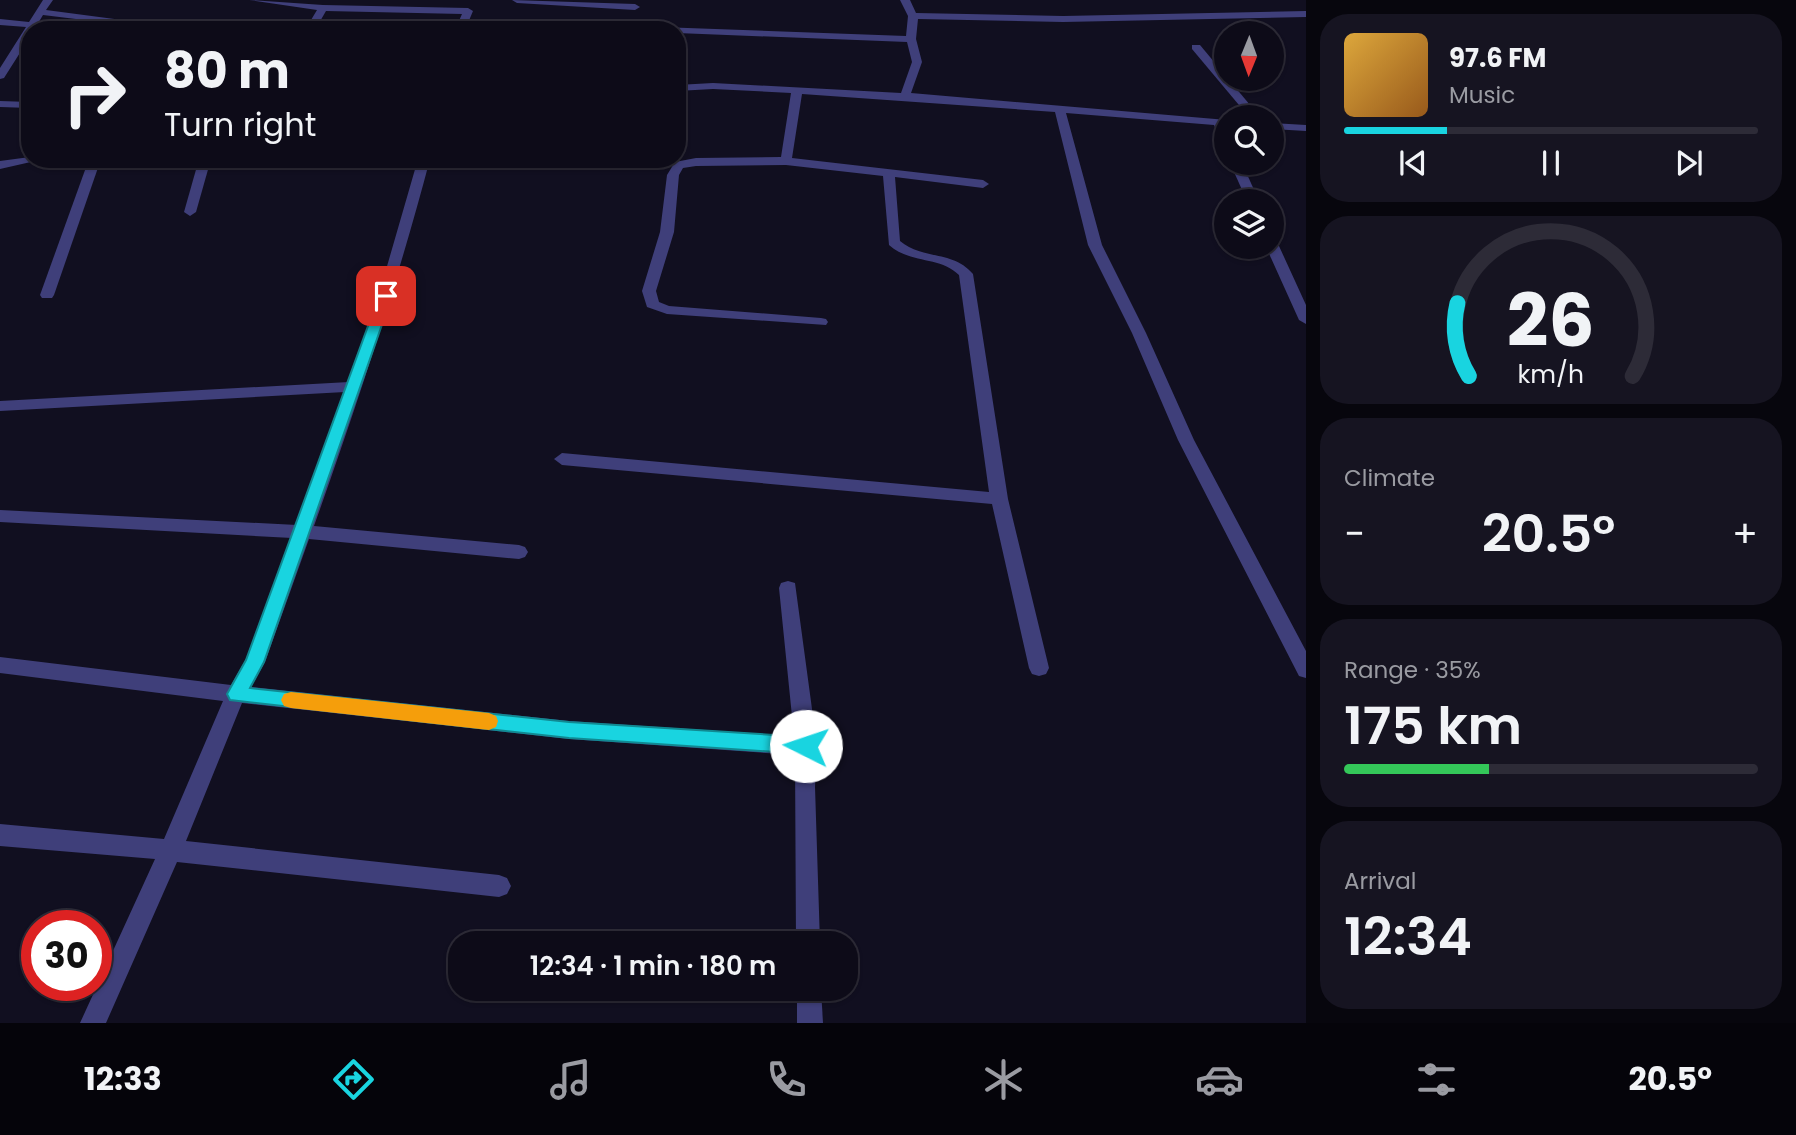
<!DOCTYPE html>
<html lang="en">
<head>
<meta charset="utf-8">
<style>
	body { margin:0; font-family:Poppins,sans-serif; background:#161421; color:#f1f3f6; height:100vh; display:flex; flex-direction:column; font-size:26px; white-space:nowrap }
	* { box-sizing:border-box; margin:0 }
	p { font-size:23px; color:#9a9ba2 }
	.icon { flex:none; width:38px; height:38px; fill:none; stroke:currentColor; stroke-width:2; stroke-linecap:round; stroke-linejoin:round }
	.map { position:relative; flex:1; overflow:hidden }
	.details { display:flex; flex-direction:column; gap:14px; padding:14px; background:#07060d; width:490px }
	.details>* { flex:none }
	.banner { position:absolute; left:21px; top:21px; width:665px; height:147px; border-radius:28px; box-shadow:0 2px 5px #0004,0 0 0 2px #2d2b37; background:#0d0b18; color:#f1f3f6; overflow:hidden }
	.needle { width:46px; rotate:181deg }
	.fabs { position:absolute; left:1214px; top:21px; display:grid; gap:14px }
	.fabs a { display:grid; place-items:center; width:70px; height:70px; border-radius:50%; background:#0d0b18; box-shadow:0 2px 5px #0004,0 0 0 2px #2d2b37; font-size:35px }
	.speed { position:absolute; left:21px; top:910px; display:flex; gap:14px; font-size:35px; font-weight:700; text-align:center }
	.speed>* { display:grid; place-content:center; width:91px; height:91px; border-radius:50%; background:#0d0b18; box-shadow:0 2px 5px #0004,0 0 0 2px #2d2b37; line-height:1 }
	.speed .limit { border:10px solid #d22; background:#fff; color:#111 }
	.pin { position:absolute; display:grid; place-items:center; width:60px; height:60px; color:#fff; margin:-30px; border-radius:14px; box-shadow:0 4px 10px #0006 }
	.me { position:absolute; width:77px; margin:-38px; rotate:274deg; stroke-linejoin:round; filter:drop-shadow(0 0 5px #0008) }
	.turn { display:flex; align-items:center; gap:24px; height:147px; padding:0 28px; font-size:32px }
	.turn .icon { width:91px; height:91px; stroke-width:2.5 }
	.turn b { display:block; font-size:49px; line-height:60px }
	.big { font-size:52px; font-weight:600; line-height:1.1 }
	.details .card { flex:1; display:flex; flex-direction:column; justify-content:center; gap:10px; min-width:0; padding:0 24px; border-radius:28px; background:#161421 }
	.details .dial { align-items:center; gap:0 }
	.dial svg { height:182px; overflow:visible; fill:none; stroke:#2d2b37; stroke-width:7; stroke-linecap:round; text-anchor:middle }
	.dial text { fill:#f1f3f6; stroke:none }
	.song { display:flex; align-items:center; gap:21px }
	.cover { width:84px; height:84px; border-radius:10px; background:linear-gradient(135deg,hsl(40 70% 55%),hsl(30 70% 35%)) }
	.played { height:7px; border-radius:4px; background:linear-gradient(90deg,#19d4e0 25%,#2d2b37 25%) }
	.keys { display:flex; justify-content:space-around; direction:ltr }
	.heat { display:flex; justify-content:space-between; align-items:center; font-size:38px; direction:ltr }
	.charge { height:10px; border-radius:5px; background:linear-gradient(90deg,#34c759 35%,#2d2b37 0) }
	.trip { position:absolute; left:448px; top:931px; width:410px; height:70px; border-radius:28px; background:#0d0b18; box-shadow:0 2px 5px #0004,0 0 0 2px #2d2b37; font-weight:600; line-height:70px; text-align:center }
	.dock { display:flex; height:112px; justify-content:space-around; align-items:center; background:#05040a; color:#9a9ba2 }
	.dock .icon { width:49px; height:49px }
	.dock .active { color:#19d4e0 }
	.dock b { font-size:32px; color:#f1f3f6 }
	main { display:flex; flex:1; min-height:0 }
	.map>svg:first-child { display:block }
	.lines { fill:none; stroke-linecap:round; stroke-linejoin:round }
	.minor { fill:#3f3f7a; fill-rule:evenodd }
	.route { fill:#19d4e0; stroke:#108a92; stroke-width:2 }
	.slow { fill:#f59e0b }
</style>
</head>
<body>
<main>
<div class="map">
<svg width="1306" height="1023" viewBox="0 0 1306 1023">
	<rect width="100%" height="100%" fill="#110f20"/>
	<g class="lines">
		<g class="minor">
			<polygon points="43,0 53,0 46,10 198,30 166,30 43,15 34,30 30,30 30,37 4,78 0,79 0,68 26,27 0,25 0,19 29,22"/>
			<polygon points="249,0 323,5 468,8 473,11 465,30 455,30 462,14 326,11 315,30 305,30 317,10"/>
			<polygon points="512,0 635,4 640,7 635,10 517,3"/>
			<path d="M900 0H910L916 13 1063 16 1306 11V17L1063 22 918 19 916 39 922 62 911 93 1227 120V144L1221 141 1214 125 1066 113 1102 245 1146 333 1194 440 1306 651V678L1299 676 1178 440 1132 333 1088 245 1055 112 802 94 792 158 983 180 989 184 983 188 895 177 900 241C922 260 953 250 973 274L1008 499 1049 668 1046 674 1039 676 1032 674 1029 668 992 504 562 465 554 459 562 453 989 492 959 275C940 256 910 264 889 245L883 176 786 165 696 166 683 168 679 175 674 232 656 291 659 302 669 306 821 318 826 319 828 322 826 325 667 314 647 307 642 291 660 232 667 175 675 162 696 158 781 157 791 93 713 89 677 91V85L713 83 901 93 912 62 907 42 677 33V30H631L632 26 906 36 908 16Z"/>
			<polygon points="1192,45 1200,45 1260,117 1249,117 1192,49"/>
			<polygon points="0,101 30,102 30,108 0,107"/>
			<polygon points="1272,123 1306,125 1306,131 1272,129"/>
			<polygon points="30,157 30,159 44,159 0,169 0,161"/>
			<polygon points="89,159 101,159 54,295 52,298 42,298 40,295"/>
			<polygon points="199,159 211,159 196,212 190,216 184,212"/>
			<path d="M418 159H430C397 284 357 405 314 526L519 545 525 547 528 552 525 557 519 559 309 539 265 662 251 687 569 721 794 736 779 588 781 583 788 581 795 583 817 746 815 787 820 943H796L795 755 569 739 242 703 186 841 499 875 507 878 511 886 507 894 499 897 177 862 106 1023H80L155 859 0 846V824L164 839 223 701 0 673V657L231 685 246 659 292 538 0 522V510L297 525 345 392 0 411V401L349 382 381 287Z"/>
			<polygon points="1230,163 1242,163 1259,201 1247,201"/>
			<polygon points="1272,242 1279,246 1306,305 1306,324 1299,320 1266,247 1272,247"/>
			<polygon points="797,989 821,989 823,1023 797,1023"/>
		</g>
	</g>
	<polygon class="route" points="386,292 392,296 264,662 250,688 569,722 806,737 813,740 816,746 813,752 806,754 569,738 230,700 227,694 246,660 379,296"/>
	<polygon class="slow" points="291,692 489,713 496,716 498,721 496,727 489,730 291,708 284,706 281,700 284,694"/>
</svg>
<div class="fabs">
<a><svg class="needle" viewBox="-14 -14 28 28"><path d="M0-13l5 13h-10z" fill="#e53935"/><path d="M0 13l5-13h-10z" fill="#9a9ba2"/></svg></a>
<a><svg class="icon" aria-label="search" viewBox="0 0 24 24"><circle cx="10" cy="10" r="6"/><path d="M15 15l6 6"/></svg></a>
<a><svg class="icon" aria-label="layers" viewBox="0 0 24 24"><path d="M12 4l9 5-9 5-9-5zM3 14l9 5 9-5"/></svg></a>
</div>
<div class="speed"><div class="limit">30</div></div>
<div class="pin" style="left:386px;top:296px;background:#d93025"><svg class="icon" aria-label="arrive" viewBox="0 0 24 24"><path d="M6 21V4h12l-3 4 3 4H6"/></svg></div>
<svg class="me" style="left:806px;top:746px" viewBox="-20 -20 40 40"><circle r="19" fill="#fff"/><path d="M0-13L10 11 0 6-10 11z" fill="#19d4e0"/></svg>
<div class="trip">12:34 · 1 min · 180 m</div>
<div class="banner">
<div class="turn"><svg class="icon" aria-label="right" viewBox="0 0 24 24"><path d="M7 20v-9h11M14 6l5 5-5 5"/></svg><div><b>80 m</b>Turn right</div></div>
</div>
</div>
<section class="details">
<div class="card">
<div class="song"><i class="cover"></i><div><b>97.6 FM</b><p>Music</p></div></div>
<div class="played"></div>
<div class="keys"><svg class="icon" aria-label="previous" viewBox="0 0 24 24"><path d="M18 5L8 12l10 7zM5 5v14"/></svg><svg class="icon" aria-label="pause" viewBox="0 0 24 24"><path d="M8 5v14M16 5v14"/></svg><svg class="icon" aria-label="next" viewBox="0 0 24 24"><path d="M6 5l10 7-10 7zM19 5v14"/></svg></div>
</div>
<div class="card dial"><svg viewBox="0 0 100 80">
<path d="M14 69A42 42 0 1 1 86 69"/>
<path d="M14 69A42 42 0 0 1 9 37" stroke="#19d4e0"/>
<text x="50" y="56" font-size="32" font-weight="700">26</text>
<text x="50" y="72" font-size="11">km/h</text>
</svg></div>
<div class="card"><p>Climate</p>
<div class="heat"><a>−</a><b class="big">20.5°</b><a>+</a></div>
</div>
<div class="card"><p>Range · 35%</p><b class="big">175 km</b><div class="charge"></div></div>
<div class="card"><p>Arrival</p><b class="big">12:34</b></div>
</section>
</main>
<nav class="dock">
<b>12:33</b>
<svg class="icon active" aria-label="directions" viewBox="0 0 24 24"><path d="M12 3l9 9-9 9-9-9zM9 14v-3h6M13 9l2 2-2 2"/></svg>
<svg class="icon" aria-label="music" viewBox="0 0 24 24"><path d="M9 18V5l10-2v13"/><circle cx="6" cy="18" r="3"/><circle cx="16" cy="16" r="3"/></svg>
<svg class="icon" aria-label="phone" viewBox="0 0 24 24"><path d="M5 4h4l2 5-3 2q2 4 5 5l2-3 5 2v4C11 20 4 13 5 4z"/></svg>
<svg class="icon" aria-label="climate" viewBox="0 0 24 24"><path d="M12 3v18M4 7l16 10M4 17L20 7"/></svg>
<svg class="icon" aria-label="car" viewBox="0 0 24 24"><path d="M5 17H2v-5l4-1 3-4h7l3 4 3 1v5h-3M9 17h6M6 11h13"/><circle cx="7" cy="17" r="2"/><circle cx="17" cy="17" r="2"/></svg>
<svg class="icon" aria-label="filters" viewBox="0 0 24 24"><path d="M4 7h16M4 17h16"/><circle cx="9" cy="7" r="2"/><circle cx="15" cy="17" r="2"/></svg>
<b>20.5°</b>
</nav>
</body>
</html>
